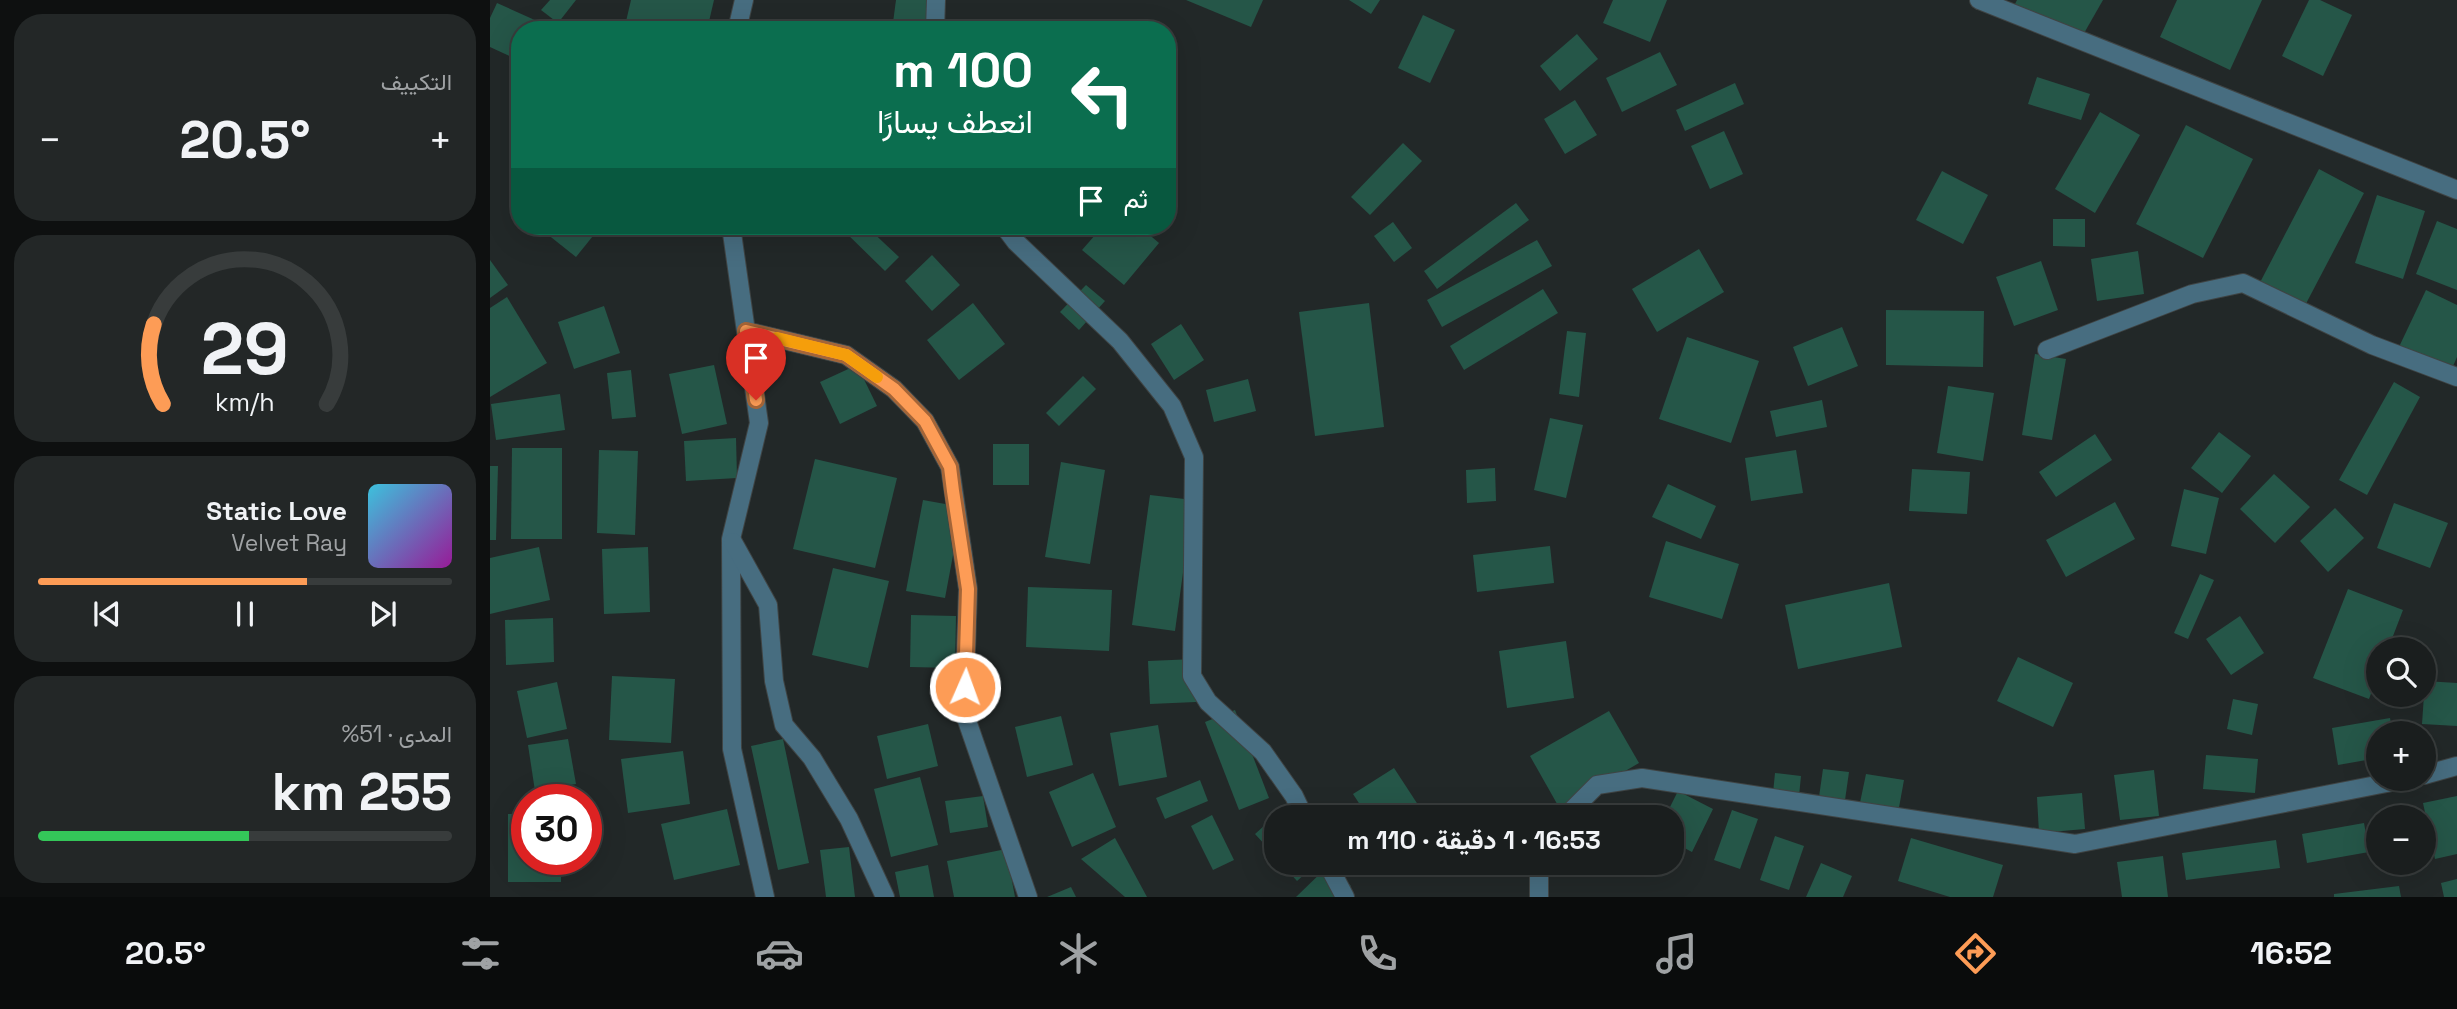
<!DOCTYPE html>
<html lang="ar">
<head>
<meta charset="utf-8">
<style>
	body { margin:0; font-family:"Space Grotesk",Vazirmatn,sans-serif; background:#232727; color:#f1f3f6; direction:rtl; height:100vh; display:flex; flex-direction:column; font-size:26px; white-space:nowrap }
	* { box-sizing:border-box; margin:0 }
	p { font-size:23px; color:#9fa2a4 }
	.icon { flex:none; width:38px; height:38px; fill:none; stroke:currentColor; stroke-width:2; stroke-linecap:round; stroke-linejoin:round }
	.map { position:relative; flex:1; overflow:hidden; direction:ltr }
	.details { display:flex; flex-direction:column; gap:14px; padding:14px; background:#0e1010; width:490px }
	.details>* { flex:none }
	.guide { position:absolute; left:21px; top:21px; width:665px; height:214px; border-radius:28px; box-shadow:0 7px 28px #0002,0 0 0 2px #383c3c; direction:rtl; background:#0b6e4f; color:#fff; overflow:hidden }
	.tools { position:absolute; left:1876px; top:637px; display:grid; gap:14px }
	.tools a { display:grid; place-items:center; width:70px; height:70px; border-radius:50%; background:#1a1e1e; box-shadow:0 7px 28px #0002,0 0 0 2px #383c3c; font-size:35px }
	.speed { position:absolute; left:21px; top:784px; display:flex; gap:14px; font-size:35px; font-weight:700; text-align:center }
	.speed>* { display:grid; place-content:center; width:91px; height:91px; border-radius:50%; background:#1a1e1e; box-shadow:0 7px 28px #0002,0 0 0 2px #383c3c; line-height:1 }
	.speed .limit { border:10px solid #d22; background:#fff; color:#111 }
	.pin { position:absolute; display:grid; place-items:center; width:60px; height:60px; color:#fff; margin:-72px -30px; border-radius:50% 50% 50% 0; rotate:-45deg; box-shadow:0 0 7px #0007 }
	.pin .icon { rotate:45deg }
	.me { position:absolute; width:77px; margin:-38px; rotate:2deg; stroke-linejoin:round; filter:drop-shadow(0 0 5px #0008) }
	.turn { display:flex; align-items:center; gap:24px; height:147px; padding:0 28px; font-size:32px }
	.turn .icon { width:91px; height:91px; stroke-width:2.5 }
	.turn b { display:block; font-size:49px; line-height:60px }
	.then { display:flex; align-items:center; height:66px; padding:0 28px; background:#0003; gap:14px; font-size:26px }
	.big { font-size:52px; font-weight:700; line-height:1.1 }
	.details .tile { flex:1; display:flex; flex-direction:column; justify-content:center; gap:10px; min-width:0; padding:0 24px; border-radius:28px; background:#232727 }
	.details .dial { align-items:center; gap:0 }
	.dial svg { height:182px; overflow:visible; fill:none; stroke:#383c3c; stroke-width:7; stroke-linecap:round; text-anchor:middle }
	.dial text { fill:#f1f3f6; stroke:none }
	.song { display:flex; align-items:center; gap:21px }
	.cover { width:84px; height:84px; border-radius:10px; background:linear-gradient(135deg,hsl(190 70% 55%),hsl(300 70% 35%)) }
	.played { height:7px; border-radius:4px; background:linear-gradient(90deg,#fd9c56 65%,#383c3c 65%) }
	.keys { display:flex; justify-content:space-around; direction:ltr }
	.heat { display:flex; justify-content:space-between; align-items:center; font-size:38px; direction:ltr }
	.charge { height:10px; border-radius:5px; background:linear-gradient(90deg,#34c759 51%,#383c3c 0) }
	.trip { position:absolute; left:774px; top:805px; width:420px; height:70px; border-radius:28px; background:#1a1e1e; box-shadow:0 7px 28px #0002,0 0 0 2px #383c3c; font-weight:700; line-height:70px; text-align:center; direction:rtl }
	.tabs { display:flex; height:112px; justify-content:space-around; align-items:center; background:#0a0c0c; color:#9fa2a4 }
	.tabs .icon { width:49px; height:49px }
	.tabs .on { color:#fd9c56 }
	.tabs b { font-size:32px; color:#f1f3f6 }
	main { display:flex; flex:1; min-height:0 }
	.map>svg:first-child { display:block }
	.building { fill:#255648 }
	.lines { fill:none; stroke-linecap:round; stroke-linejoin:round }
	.minor-casing { stroke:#3f4444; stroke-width:20 }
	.minor { stroke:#476d80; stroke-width:18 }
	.route-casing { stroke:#a46538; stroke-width:18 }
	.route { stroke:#fd9c56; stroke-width:12 }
	.slow { stroke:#f59e0b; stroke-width:12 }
</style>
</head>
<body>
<main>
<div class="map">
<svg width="1967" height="897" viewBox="0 0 1967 897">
	<rect width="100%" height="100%" fill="#222828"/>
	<g class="building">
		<polygon points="60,0 86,0 68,23 51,10"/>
		<polygon points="141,0 224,0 217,30 134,30"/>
		<polygon points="406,0 442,0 448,30 402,30"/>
		<polygon points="696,0 773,0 761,27"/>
		<polygon points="859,0 890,0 881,14"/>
		<polygon points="1123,0 1177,0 1160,42 1113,23"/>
		<polygon points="1527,0 1613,0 1589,42 1525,4"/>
		<polygon points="1687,0 1772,0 1740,70 1670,37"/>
		<polygon points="1819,0 1830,0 1862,15 1833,76 1792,56"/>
		<polygon points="7,3 67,30 30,30 30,61 0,47 0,18"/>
		<polygon points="933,15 965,30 940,83 908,68"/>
		<polygon points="1087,34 1108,59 1070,91 1050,66"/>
		<polygon points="1170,52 1187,85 1132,112 1116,78"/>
		<polygon points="1547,77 1600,94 1591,120 1538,104"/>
		<polygon points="1245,83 1254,104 1195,131 1186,110"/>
		<polygon points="1085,100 1107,135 1075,154 1054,119"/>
		<polygon points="1610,112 1650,135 1605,213 1565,189"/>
		<polygon points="1696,125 1763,159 1713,258 1646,224"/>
		<polygon points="1234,131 1253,174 1220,189 1201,146"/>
		<polygon points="913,143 932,161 880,215 861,197"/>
		<polygon points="1829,169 1874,193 1809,317 1764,294"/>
		<polygon points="1452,171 1498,195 1473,244 1426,220"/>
		<polygon points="1887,195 1935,211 1913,279 1865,263"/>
		<polygon points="1026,203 1039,220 947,289 934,271"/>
		<polygon points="1563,219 1595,219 1595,247 1563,246"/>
		<polygon points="1947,221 1967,229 1967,290 1926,274"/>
		<polygon points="903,222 922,248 904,262 884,236"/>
		<polygon points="47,226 111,226 86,257"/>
		<polygon points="349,226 376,226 409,257 395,271"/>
		<polygon points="613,226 649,226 669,243 634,285 592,250"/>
		<polygon points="1047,240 1062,266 952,327 937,300"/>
		<polygon points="1209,249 1234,292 1167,332 1142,289"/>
		<polygon points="1648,251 1654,294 1607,301 1601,259"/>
		<polygon points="442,255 470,285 442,311 415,281"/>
		<polygon points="0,260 18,285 0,298"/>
		<polygon points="1551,261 1568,310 1524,326 1506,277"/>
		<polygon points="596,285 615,301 589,330 570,312"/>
		<polygon points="1053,289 1068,313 974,370 960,346"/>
		<polygon points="1936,290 1967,305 1967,357 1960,373 1908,349"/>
		<polygon points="17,297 57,363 0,397 0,308"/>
		<polygon points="483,303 515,344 469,380 437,340"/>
		<polygon points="879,303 894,427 825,436 809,312"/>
		<polygon points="114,306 130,353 84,369 68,322"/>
		<polygon points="1396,310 1494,311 1493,367 1396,365"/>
		<polygon points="691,324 714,360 684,380 661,344"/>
		<polygon points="1352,327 1368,366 1318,386 1303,347"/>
		<polygon points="1077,331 1096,333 1089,397 1069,394"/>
		<polygon points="1197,337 1269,361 1241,443 1169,419"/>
		<polygon points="1545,354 1576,359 1562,440 1532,435"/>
		<polygon points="224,365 237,424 192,434 179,374"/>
		<polygon points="367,365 387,406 350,424 330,382"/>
		<polygon points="141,370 146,417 122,419 117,373"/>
		<polygon points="593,376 606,389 569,426 556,413"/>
		<polygon points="758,379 766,411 724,422 716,390"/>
		<polygon points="1904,382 1930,397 1877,495 1849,480"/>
		<polygon points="1458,386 1504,393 1493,461 1447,453"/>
		<polygon points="70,394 75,430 6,440 1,404"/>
		<polygon points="1332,400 1337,427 1286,437 1280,411"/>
		<polygon points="1060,418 1093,425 1076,498 1044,490"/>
		<polygon points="1729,432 1761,456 1732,493 1701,468"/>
		<polygon points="1605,434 1622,460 1566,497 1549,472"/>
		<polygon points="246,438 247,478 196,481 194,441"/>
		<rect x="503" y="444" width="36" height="41"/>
		<polygon points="22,448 72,448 72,539 21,539"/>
		<polygon points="109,450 148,451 145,535 107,533"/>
		<polygon points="1306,450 1313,493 1261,501 1255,458"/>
		<polygon points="325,459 407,478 385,568 303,549"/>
		<polygon points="571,462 615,470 600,564 555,557"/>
		<polygon points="0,466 8,466 6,540 0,540"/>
		<polygon points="1005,468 1006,501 977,503 976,470"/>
		<polygon points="1422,469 1480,472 1477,514 1419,511"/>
		<polygon points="1784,474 1820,507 1785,543 1750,509"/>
		<polygon points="1178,484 1226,506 1211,539 1162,517"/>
		<polygon points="1694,489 1729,498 1716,554 1681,546"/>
		<polygon points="660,495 703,500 685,631 642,625"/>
		<polygon points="433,500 472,507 455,598 416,591"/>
		<polygon points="1625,502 1645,539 1576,577 1556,540"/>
		<polygon points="1904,503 1958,523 1940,568 1887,548"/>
		<polygon points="1845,508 1874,538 1838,572 1810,541"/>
		<polygon points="1176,541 1249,564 1232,619 1159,597"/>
		<polygon points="1060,546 1064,583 987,592 983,555"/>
		<polygon points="49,547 60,600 0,614 0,558"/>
		<polygon points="158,547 160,612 114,614 112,549"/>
		<polygon points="343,568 399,581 378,668 322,655"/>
		<polygon points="1710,574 1724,580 1698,639 1684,633"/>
		<polygon points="1399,583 1412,647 1308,669 1295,605"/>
		<polygon points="538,587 622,590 619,651 536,647"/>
		<polygon points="1858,589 1913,610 1898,649 1888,649 1888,674 1879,699 1823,678"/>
		<polygon points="421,615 466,616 465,668 420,667"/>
		<polygon points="1750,616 1774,653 1741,675 1716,639"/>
		<polygon points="63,618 64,662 16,665 15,620"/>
		<polygon points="1076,641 1084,698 1017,708 1009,651"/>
		<polygon points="1528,657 1583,683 1563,727 1507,701"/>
		<polygon points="705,659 706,702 660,704 658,661"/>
		<polygon points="122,676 185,679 181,743 119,740"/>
		<polygon points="1935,681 1967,683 1967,726 1932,724"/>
		<polygon points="67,682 77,729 37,738 27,691"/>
		<polygon points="1743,699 1768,704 1762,735 1737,729"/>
		<polygon points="745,710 779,798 749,810 715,722"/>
		<polygon points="1119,711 1149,763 1070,809 1040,756"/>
		<polygon points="571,716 583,765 537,777 525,727"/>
		<polygon points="1900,718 1903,733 1888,733 1888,758 1848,765 1842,728"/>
		<polygon points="438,724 448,766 397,779 387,736"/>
		<polygon points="668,725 677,777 629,786 620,733"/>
		<polygon points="78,739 86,784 45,791 38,745"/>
		<polygon points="293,739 319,863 288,870 261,746"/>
		<polygon points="193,751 200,804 138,813 131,759"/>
		<polygon points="1716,755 1768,759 1765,793 1713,789"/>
		<polygon points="904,768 936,817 878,817 863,794"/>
		<polygon points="1333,769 1359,772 1353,814 1327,811"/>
		<polygon points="1664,770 1669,816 1630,820 1624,775"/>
		<polygon points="603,773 626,827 582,847 559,792"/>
		<polygon points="1285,773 1311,776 1308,806 1282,803"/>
		<polygon points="1376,774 1414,780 1406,824 1367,817"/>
		<polygon points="430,777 448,845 401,857 384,789"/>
		<polygon points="710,780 718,801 675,819 666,798"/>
		<polygon points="1188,791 1223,809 1202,852 1181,841 1181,817 1175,817"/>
		<polygon points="1592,793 1595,829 1549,833 1547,797"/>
		<polygon points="493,796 498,827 460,833 455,801"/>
		<polygon points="1967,796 1967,854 1945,859 1933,803"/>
		<polygon points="237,809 250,865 184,880 171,824"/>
		<polygon points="793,809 800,817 786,817 786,857 765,834"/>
		<polygon points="1242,810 1268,819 1250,869 1224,860"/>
		<polygon points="18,814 37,814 37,859 71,859 71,882 18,882"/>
		<polygon points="722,815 744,860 723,870 701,826"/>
		<polygon points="1874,823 1879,852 1817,863 1812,834"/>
		<polygon points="1285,836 1314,846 1299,890 1270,880"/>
		<polygon points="625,838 657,897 635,897 591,859"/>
		<polygon points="1421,838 1513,865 1503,897 1460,897 1408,881"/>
		<polygon points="1786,840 1790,868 1696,880 1692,853"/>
		<polygon points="359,847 365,897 336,897 330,850"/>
		<polygon points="516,849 525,897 464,897 457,861"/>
		<polygon points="1673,856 1678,897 1632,897 1627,862"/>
		<polygon points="791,863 827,863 807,881"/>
		<polygon points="1331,863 1362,876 1353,897 1316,897"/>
		<polygon points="438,865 444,897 410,897 405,872"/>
		<polygon points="839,865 861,886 850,897 806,897"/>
		<polygon points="1967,879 1967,897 1954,897 1951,883"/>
		<polygon points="1909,886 1911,897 1844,897 1844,894"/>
		<polygon points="581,887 586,897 557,897"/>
	</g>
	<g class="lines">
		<g class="minor-casing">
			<g id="minor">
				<polyline points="1489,0 1967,190"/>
				<polyline points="247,30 254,0"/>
				<polyline points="445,30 446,0"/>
				<polyline points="241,226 269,423 241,539 242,749 275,897"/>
				<polyline points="514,226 526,242 630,341 682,406 704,457 702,676 718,702 773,752 804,796 814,817"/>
				<polyline points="256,331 356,355 404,389 435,421 460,467 478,589 474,712 538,897"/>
				<polyline points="1557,350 1702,294 1753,283 1882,345 1967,377"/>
				<polyline points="243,542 278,605 284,681 294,725 322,758 359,819 395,897"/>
				<polyline points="1934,775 1967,766"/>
				<polyline points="1075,817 1107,785 1152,778 1585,844 1917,779"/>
				<polyline points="837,863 855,897"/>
				<polyline points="1049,897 1049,863"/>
			</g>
		</g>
		<use href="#minor" class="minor"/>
	</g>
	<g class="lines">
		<g class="route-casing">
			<polyline id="route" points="266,400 256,331 356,355 404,389 435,421 460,467 463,491 478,589 475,687"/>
		</g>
		<use href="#route" class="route"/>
		<polyline class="slow" points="287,338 356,355 387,377"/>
	</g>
</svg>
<div class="tools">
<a><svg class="icon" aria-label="search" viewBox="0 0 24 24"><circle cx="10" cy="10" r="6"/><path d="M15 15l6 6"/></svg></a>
<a>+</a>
<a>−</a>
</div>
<div class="speed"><div class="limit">30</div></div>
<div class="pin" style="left:266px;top:400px;background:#d93025"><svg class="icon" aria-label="arrive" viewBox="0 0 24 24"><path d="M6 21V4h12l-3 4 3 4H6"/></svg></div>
<svg class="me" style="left:475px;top:687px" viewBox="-20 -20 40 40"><circle r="17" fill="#fd9c56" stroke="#fff" stroke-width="3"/><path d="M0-11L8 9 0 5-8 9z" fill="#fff"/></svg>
<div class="trip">16:53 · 1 دقيقة · 110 m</div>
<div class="guide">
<div class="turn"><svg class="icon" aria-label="left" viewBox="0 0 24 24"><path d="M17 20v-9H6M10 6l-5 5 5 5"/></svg><div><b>100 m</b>انعطف يسارًا</div></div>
<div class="then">ثم<svg class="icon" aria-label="arrive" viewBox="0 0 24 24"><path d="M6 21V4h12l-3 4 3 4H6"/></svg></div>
</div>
</div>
<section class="details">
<div class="tile"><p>التكييف</p>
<div class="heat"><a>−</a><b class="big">20.5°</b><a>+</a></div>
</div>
<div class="tile dial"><svg viewBox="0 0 100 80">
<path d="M14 69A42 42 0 1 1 86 69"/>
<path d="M14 69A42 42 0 0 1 10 34" stroke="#fd9c56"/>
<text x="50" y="56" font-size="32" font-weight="700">29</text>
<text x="50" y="72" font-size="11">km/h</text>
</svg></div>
<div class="tile">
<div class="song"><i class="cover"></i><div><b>Static Love</b><p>Velvet Ray</p></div></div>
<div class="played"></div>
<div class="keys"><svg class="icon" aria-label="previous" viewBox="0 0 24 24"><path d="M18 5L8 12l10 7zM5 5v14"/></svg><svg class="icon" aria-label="pause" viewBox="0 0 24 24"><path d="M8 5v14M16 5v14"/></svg><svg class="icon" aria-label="next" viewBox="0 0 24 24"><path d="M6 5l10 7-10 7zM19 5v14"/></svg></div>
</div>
<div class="tile"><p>المدى · 51%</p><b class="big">255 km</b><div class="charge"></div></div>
</section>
</main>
<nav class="tabs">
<b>16:52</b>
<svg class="icon on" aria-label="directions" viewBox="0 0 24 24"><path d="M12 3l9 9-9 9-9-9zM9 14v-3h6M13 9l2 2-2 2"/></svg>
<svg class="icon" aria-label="music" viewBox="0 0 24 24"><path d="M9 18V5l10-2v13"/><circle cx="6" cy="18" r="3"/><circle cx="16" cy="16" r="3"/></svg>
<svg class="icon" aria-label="phone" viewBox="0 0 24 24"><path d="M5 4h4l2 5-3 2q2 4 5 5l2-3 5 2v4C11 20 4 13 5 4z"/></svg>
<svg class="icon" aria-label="climate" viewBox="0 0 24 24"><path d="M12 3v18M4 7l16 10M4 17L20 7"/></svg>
<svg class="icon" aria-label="car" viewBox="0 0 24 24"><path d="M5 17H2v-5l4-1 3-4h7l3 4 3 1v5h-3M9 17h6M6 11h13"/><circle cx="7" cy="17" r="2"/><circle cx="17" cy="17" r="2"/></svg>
<svg class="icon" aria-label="filters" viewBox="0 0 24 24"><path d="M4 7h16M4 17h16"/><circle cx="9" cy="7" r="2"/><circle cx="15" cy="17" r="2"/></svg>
<b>20.5°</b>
</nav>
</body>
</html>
